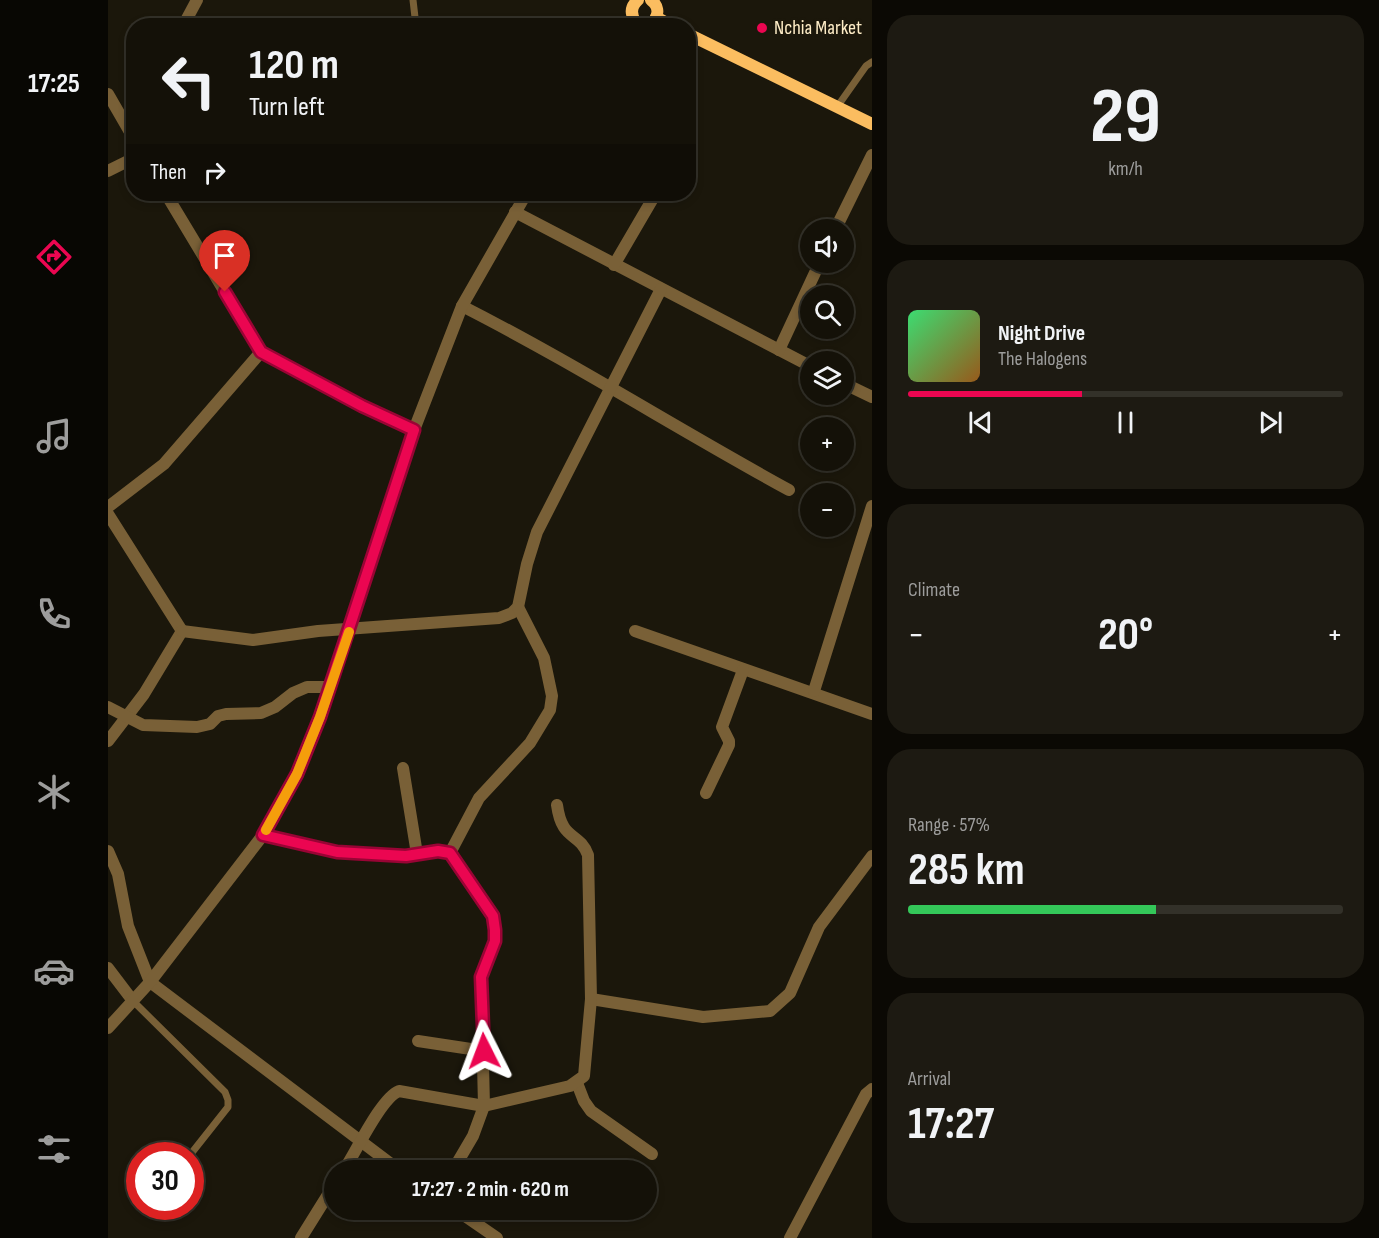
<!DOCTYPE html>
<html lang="en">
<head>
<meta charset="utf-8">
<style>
	body { margin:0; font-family:"Sofia Sans Condensed",sans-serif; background:#1d1a12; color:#f1f3f6; height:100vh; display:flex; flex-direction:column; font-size:22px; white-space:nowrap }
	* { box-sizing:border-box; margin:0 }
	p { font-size:20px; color:#9d9d9c }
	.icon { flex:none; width:33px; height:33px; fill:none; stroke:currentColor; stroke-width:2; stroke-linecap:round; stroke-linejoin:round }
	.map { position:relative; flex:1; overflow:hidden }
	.panel { display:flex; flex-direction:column; gap:15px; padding:15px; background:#0b0904; width:507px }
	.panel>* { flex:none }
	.banner { position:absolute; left:18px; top:18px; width:570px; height:183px; border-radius:24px; box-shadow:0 3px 9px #0003,0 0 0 2px #333129; background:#141108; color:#f1f3f6; overflow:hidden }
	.tools { position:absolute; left:692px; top:219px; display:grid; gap:12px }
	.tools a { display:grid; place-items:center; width:54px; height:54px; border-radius:50%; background:#141108; box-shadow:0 3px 9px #0003,0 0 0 2px #333129; font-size:30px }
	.speed { position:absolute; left:18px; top:1142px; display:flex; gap:12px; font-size:30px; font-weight:700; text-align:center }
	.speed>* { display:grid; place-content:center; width:78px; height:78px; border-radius:50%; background:#141108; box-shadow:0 3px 9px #0003,0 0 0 2px #333129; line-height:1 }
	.speed .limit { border:9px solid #d22; background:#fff; color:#111 }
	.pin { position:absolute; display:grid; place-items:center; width:51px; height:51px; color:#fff; margin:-62px -26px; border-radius:50% 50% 50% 0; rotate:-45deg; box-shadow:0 0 6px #0007 }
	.pin .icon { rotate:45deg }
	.me { position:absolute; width:66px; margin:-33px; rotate:357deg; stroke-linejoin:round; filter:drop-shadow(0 0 4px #0008) }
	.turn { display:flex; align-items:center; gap:21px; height:126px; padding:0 24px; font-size:27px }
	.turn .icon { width:78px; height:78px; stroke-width:2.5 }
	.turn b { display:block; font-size:42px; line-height:51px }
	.then { display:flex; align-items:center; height:57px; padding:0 24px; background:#0003; gap:12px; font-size:22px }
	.big { font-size:45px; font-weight:700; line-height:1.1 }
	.panel .tile { flex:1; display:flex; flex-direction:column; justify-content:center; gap:9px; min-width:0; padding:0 21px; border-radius:24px; background:#1d1a12 }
	.panel .dial { align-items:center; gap:0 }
	.dial b { font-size:78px; line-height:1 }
	.song { display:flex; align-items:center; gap:18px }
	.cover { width:72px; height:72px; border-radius:9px; background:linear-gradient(135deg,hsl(140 70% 55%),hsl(30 70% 35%)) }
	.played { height:6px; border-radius:3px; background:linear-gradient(90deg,#eb0651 40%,#333129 40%) }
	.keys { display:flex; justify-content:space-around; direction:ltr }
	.heat { display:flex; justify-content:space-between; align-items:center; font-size:33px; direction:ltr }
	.charge { height:9px; border-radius:4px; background:linear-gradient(90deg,#34c759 57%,#333129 0) }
	.trip { position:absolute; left:216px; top:1160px; width:333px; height:60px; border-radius:30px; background:#141108; box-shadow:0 3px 9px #0003,0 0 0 2px #333129; font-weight:700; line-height:60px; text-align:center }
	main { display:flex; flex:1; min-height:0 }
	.tab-bar { display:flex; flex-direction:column; width:108px; justify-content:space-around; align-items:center; background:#080703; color:#9d9d9c }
	.tab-bar .icon { width:42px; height:42px }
	.tab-bar .active { color:#eb0651 }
	.tab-bar b { font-size:27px; color:#f1f3f6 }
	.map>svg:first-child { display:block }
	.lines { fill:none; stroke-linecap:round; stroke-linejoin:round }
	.service { stroke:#796037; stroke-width:7 }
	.minor { stroke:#796037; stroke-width:12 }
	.tertiary { stroke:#796037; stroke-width:12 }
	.secondary { stroke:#fbbd60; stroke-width:12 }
	.route-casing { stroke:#990435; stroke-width:15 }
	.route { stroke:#eb0651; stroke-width:10 }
	.slow { stroke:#f59e0b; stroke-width:10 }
	.poi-dot { fill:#eb0651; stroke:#1b170b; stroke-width:2 }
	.labels { text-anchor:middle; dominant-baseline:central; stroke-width:6; stroke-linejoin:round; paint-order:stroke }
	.poi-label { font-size:20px; fill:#feedc7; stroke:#1b170b; text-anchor:start }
</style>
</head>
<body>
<main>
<nav class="tab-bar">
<b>17:25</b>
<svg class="icon active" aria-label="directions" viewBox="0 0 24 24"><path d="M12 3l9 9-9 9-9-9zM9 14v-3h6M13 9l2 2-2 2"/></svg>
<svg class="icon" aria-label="music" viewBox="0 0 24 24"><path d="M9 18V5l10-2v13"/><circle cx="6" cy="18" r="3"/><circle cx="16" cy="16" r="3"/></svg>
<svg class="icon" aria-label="phone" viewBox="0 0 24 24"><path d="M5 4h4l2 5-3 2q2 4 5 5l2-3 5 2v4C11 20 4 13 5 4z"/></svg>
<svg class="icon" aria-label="climate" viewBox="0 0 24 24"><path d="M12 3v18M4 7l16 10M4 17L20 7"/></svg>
<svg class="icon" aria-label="car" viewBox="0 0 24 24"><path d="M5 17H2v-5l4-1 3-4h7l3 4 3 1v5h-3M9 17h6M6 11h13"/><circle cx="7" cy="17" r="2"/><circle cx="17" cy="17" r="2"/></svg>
<svg class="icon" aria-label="filters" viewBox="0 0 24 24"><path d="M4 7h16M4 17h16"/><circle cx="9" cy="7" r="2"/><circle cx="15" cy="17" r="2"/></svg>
</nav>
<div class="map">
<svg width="764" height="1238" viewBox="0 0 764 1238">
	<rect width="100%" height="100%" fill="#1b170b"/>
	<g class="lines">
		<g class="service">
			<polyline points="305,0 308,26"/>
			<polyline points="729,107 758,66 764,62"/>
			<polyline points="25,1001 117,1092 120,1100 120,1107 82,1155"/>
		</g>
		<g class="minor">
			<polyline points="75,26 89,0"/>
			<polyline points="0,94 26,139"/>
			<polyline points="0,171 26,158"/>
			<polyline points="58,194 153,352 254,406 306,430"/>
			<polyline points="407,212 702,366"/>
			<polyline points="727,230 764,155"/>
			<polyline points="506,265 544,200"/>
			<path d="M354 306C466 363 571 430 681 490"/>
			<polyline points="671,350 712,262"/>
			<polyline points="735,383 764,397"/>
			<polyline points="0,507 56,464 153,352"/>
			<polyline points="0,514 74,631 36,694 0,741"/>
			<polyline points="74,631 145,640 210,631 391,618 404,613 410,607 419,564 429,532 553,289"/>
			<polyline points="527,631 764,714"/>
			<polyline points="706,691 764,506"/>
			<polyline points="0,707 35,725 89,727 102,724 110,716 118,714 153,713 167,707 185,693 199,687 222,687"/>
			<polyline points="295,768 309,854"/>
			<polyline points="598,793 621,745 621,741 614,727 635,670"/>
			<polyline points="155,835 229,852 298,856 337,851 342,853 385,916 387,930 387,941 373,977 376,1106 365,1136 345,1170"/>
			<polyline points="0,851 10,874 20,926 42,982 291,1170"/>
			<polyline points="342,853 371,798 422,743 442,710 444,696 436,658 410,607"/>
			<polyline points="0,968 25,1001"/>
			<polyline points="483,999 595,1017 662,1011 682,993 711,927 764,856"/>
			<polyline points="310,1041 376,1051"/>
			<polyline points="469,1083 476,1101 483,1111 544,1154"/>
			<path d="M236 1170C248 1152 273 1098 291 1091L376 1106 462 1086 476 1076 483 999 480 855C471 831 454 842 449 805"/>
			<polyline points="347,1209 389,1238"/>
			<polyline points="193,1238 226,1185"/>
			<polyline points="682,1238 758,1094 764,1089"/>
		</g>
		<polyline class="tertiary" points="0,1028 42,982 155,835 189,774 212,717 242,628 306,430 354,306 418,194"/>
		<g class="secondary">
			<path d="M530 0C523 6 522 13 527 21L537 25 547 20C551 13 550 5 543 0"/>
			<polyline points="548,17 564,26"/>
			<polyline points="580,34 764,124"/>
		</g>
	</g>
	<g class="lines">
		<g class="route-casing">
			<polyline id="route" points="117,292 153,352 254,406 306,430 212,717 189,774 155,835 229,852 298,856 330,851 342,853 385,916 387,930 387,941 373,977 376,1051"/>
		</g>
		<use href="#route" class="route"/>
		<polyline class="slow" points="158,830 189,774 212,717 241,632"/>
	</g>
	<circle class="poi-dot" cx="654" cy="28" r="6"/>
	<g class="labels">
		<g class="poi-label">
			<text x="666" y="28">Nchia Market</text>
		</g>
	</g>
</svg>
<div class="tools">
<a><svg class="icon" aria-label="sound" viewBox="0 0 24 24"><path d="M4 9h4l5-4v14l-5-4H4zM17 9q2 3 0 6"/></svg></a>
<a><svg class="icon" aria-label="search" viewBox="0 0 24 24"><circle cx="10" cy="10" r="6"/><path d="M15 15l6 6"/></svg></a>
<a><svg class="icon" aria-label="layers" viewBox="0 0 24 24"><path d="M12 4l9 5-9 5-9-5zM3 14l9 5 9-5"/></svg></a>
<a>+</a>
<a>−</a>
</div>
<div class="speed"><div class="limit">30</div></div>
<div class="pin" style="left:117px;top:292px;background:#d93025"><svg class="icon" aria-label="arrive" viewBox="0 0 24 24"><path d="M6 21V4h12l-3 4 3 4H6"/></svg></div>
<svg class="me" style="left:376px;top:1051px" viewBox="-20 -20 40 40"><path d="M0-17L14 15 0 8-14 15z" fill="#eb0651" stroke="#fff" stroke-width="4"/></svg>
<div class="trip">17:27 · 2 min · 620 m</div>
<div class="banner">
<div class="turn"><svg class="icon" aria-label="left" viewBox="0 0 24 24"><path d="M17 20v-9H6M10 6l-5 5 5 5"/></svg><div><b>120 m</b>Turn left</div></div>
<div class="then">Then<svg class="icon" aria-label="right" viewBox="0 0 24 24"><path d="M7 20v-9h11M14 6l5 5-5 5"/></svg></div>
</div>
</div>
<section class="panel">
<div class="tile dial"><b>29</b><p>km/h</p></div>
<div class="tile">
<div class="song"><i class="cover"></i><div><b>Night Drive</b><p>The Halogens</p></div></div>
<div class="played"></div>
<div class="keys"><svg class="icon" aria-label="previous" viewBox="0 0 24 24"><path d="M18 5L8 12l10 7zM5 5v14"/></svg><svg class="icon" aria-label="pause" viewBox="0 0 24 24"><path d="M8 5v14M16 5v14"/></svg><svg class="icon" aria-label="next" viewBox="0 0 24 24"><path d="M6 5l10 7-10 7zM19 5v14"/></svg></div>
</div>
<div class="tile"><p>Climate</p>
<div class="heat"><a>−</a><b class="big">20°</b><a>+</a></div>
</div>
<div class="tile"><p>Range · 57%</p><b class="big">285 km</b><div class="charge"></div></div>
<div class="tile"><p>Arrival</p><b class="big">17:27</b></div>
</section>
</main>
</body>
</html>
